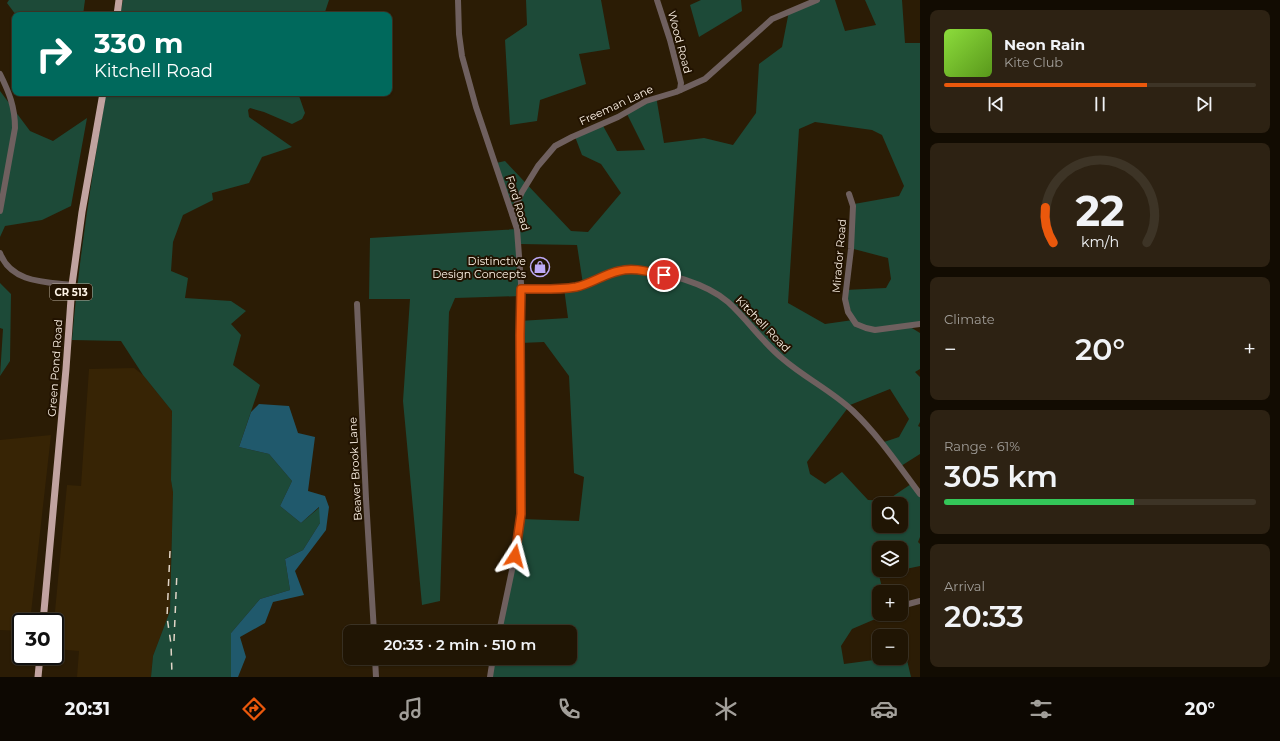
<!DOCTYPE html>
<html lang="en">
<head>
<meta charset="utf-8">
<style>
	body { margin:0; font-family:Montserrat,sans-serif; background:#2d2213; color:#f1f3f6; height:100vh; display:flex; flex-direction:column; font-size:15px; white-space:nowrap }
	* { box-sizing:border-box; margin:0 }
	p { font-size:13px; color:#a29f9a }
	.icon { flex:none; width:22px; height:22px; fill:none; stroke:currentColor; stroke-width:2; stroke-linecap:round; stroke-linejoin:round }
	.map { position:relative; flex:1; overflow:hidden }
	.side { display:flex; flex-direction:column; gap:10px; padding:10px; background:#120c02; width:360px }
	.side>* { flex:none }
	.guide { position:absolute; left:12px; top:12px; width:380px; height:84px; border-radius:8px; box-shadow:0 1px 3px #0004,0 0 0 1px #3d3426; background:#00695c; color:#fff; overflow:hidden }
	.tools { position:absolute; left:872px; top:497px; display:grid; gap:8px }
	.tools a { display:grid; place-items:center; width:36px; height:36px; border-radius:8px; background:#201504; box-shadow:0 1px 3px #0004,0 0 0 1px #3d3426; font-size:20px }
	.speed { position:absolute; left:12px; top:613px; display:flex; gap:8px; font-size:20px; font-weight:700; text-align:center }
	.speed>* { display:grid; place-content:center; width:52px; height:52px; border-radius:50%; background:#201504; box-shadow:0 1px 3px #0004,0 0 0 1px #3d3426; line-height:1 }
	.speed .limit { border:2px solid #111; border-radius:6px; background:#fff; color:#111 }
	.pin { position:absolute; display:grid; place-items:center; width:34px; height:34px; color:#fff; margin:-17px; border:2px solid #fff; border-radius:50%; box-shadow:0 1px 4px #0007 }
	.me { position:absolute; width:44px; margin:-22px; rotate:9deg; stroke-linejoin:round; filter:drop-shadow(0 0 3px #0008) }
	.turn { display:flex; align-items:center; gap:14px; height:84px; padding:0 16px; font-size:18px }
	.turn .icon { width:52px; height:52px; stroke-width:2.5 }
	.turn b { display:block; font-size:28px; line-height:34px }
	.big { font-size:30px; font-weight:600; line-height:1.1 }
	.side .tile { flex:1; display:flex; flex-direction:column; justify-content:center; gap:6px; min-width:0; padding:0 14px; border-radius:8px; background:#2d2213 }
	.side .dial { align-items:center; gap:0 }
	.dial svg { height:104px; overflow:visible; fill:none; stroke:#3d3426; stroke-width:7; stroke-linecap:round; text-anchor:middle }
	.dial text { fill:#f1f3f6; stroke:none }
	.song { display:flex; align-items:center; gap:12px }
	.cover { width:48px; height:48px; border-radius:6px; background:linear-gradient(135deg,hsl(90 70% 55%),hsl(90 70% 35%)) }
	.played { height:4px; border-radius:2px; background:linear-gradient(90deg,#ea580c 65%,#3d3426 65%) }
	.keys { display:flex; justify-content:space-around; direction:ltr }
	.heat { display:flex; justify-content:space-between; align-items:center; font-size:22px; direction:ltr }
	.charge { height:6px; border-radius:3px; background:linear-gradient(90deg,#34c759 61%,#3d3426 0) }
	.trip { position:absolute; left:343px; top:625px; width:234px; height:40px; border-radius:8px; background:#201504; box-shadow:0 1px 3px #0004,0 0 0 1px #3d3426; font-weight:600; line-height:40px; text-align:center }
	.tab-bar { display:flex; height:64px; justify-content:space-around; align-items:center; background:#0d0802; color:#a29f9a }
	.tab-bar .icon { width:28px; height:28px }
	.tab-bar .current { color:#ea580c }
	.tab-bar b { font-size:18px; color:#f1f3f6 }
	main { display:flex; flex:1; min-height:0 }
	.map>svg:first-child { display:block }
	.built { fill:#372405 }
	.green { fill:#1d4a38; fill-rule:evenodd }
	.water { fill:#20596c }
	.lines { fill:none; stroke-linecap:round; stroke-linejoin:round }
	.minor { stroke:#6f605f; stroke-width:6 }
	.major { stroke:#c1a3a0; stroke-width:7 }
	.rail { stroke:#e1d5c7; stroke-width:1.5; stroke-dasharray:7 7; stroke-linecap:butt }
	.route-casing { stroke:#983908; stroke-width:10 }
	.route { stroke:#ea580c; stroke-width:7 }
	.labels { text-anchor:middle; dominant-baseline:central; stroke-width:4; stroke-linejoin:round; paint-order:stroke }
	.shield { fill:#211200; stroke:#bcb0a1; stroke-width:1 }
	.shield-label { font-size:10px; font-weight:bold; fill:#fef3e6 }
	.street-label { font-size:11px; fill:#fef3e6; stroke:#211200 }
	.poi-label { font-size:11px; fill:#fef3e6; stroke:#211200; text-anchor:end }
</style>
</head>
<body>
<main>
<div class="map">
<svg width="920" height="677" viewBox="0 0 920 677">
	<rect width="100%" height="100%" fill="#2b1c05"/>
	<g class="built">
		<polygon points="134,368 143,375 172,411 171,480 173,492 170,611 153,656 151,677 77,677 79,651 55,649 54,622 67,485 81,486 89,369"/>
		<polygon points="51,435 30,622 21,622 21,631 0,630 0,440"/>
	</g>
	<g class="green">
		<polygon points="9,0 85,0 83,15 16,15 7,3"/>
		<polygon points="123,0 329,0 324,15 120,15"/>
		<polygon points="526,0 601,0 610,49 579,54 586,84 540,100 537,121 510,125 505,40 527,25"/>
		<polygon points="701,0 741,0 742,11 699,37 690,5"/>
		<path d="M815 0H835L845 31 876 25 865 0H902L905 43H920V323L907 325 920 333V369L915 372 920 377V422L918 426 920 427V454L901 466 881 443 899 437 909 419 890 389 850 405 807 462 810 474 825 484 842 472 868 500 886 501 914 482 920 490V537L918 542 920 544V566L901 570V548H879V570H900L879 575 883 592H879V614H887L852 629 841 646 844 664 889 658H901V656H906L911 677H492L495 658H570V632H500L521 519 579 521 584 477 574 473 569 376 544 342 520 343 519 321 568 318 564 288 583 284 577 245 520 244 521 296 455 298 449 312 440 601 422 605 403 401 410 299H369L370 238 517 229 496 163 505 161 571 231 588 232 621 193 601 164 582 155 574 134 602 124 617 151 645 150 626 112 656 96 664 143 704 138 733 145 756 113 759 64 782 47 789 11ZM815 122 872 130 882 135 904 186 899 196 854 204 850 248 888 258 891 279 886 288 845 290 853 320 825 324 788 303 799 129ZM879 504H901V526H879Z"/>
		<polygon points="0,91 30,131 53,141 87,118 71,206 42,220 5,226 0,237"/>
		<path d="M106 93H298L305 113 302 119 292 124 264 112 250 108 248 110 249 117 292 147 262 157 249 183 212 193 213 200 183 215 173 242 171 271 188 278 185 298 231 301 246 311 231 324 241 335 233 365 260 385 239 447 269 454 292 481 280 506 301 523 320 507V523L303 550 285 559 290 590 260 599 231 633V677H151L153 656 170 611 173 492 171 480 172 411 143 375 121 341 72 340C79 257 92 175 106 93Z"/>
		<polygon points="0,283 11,294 10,361 0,376 3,329 0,328"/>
	</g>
	<polygon class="water" points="259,404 289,406 298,433 315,437 308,491 325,496 329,507 326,530 295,571 304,595 273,602 265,623 240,637 246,657 238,677 231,677 231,633 260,599 290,590 285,559 303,550 320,523 319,507 301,523 280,506 292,481 269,454 239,447 251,412"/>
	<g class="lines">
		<g class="minor">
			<polyline points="458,0 459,34 462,56 476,107 517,229 521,283 519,335 521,514 515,556 499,632"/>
			<polyline points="657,0 670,40 681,83 680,90"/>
			<path d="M0 74C9 92 15 107 15 128L0 211"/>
			<polyline points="849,194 853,206 851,249 845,299 848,312 856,324 866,328 875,330 920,324"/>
			<polyline points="514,218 515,207 522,192 538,166 555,146 572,137 618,117 646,101 676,92 705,79 772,19 817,0"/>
			<path d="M0 253C11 283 46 282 72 285"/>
			<path d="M521 289C541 289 562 290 581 285 600 281 615 268 636 270 665 272 706 283 728 302 748 320 762 342 783 359 805 378 832 391 853 411 879 436 899 466 920 494"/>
			<polyline points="357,304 366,499 374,632"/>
			<polyline points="901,606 920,601"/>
			<polyline points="375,658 376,677"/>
			<polyline points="490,677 493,658"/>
		</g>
		<g class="major">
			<polyline points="117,15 119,0"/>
			<polyline points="43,622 66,369 72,285 82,212 103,93"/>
			<polyline points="38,677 40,656"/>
		</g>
		<g class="rail">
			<polyline points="170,551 167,617 171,644 172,675"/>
			<polyline points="174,641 177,571"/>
		</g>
	</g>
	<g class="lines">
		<g class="route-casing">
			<path id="route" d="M515 556 521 514 520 335 521 289C539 289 558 290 576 287 591 284 604 274 619 271 634 267 649 272 664 275"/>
		</g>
		<use href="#route" class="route"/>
	</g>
	<defs>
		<g id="shop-ring" transform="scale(1)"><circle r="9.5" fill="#211200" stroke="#bea9f5" stroke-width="1.5"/><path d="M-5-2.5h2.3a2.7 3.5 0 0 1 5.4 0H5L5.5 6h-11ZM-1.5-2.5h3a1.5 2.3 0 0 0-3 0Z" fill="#bea9f5"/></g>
	</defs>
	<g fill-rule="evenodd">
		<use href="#shop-ring" x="540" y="267"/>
	</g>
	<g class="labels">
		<rect class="shield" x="50" y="284" width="42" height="16" rx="3"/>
		<g class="shield-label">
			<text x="71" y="292">CR 513</text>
		</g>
		<g class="street-label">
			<text transform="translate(680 42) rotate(75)">Wood Road</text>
			<text transform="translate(616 105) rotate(-25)">Freeman Lane</text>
			<text transform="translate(518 203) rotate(73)">Ford Road</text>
			<text transform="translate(839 256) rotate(-85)">Mirador Road</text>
			<text transform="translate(763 324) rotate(46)">Kitchell Road</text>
			<text transform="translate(55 368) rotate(-86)">Green Pond Road</text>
			<text transform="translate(355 469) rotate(-93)">Beaver Brook Lane</text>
		</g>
		<g class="poi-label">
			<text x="526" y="261">Distinctive<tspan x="526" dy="13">Design Concepts</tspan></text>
		</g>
	</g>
</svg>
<div class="tools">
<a><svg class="icon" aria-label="search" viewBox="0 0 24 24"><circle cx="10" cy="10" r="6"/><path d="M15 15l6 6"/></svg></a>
<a><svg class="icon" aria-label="layers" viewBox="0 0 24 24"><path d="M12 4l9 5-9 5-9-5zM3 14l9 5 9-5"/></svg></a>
<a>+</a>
<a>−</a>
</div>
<div class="speed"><div class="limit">30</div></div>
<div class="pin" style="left:664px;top:275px;background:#d93025"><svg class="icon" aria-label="arrive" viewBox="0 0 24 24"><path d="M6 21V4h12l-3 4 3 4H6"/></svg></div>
<svg class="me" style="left:515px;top:556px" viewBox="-20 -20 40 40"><path d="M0-17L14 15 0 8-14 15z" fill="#ea580c" stroke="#fff" stroke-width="4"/></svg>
<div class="trip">20:33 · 2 min · 510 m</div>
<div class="guide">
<div class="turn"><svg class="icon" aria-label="right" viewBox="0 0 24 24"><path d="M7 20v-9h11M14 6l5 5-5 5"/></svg><div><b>330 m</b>Kitchell Road</div></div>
</div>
</div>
<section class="side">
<div class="tile">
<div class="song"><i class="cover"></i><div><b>Neon Rain</b><p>Kite Club</p></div></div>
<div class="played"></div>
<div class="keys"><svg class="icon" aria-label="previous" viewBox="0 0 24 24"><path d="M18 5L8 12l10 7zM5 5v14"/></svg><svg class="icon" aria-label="pause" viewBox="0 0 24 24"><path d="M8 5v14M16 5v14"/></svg><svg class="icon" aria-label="next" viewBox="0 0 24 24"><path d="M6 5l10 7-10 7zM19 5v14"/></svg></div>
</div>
<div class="tile dial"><svg viewBox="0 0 100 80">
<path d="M14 69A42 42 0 1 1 86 69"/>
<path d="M14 69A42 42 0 0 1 8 42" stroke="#ea580c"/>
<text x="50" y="56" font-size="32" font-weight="700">22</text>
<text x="50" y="72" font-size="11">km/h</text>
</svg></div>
<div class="tile"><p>Climate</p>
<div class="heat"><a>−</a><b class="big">20°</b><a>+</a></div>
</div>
<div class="tile"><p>Range · 61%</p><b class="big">305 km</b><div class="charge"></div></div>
<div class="tile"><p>Arrival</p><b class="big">20:33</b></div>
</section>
</main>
<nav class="tab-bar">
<b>20:31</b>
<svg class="icon current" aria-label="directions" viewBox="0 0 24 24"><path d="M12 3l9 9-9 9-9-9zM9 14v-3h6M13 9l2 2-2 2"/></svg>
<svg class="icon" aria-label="music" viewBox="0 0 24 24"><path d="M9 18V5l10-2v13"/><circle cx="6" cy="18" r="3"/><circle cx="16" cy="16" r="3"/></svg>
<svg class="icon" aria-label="phone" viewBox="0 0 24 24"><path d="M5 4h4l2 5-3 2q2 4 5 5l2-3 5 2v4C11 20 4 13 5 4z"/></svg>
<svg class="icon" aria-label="climate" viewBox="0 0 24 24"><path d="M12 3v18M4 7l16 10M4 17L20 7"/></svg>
<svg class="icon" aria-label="car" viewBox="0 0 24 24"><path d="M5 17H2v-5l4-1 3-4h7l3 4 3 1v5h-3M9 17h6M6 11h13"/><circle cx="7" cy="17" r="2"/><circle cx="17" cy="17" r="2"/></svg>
<svg class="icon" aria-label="filters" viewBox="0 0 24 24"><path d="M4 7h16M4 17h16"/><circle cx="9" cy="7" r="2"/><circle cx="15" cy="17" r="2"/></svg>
<b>20°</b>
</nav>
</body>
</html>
